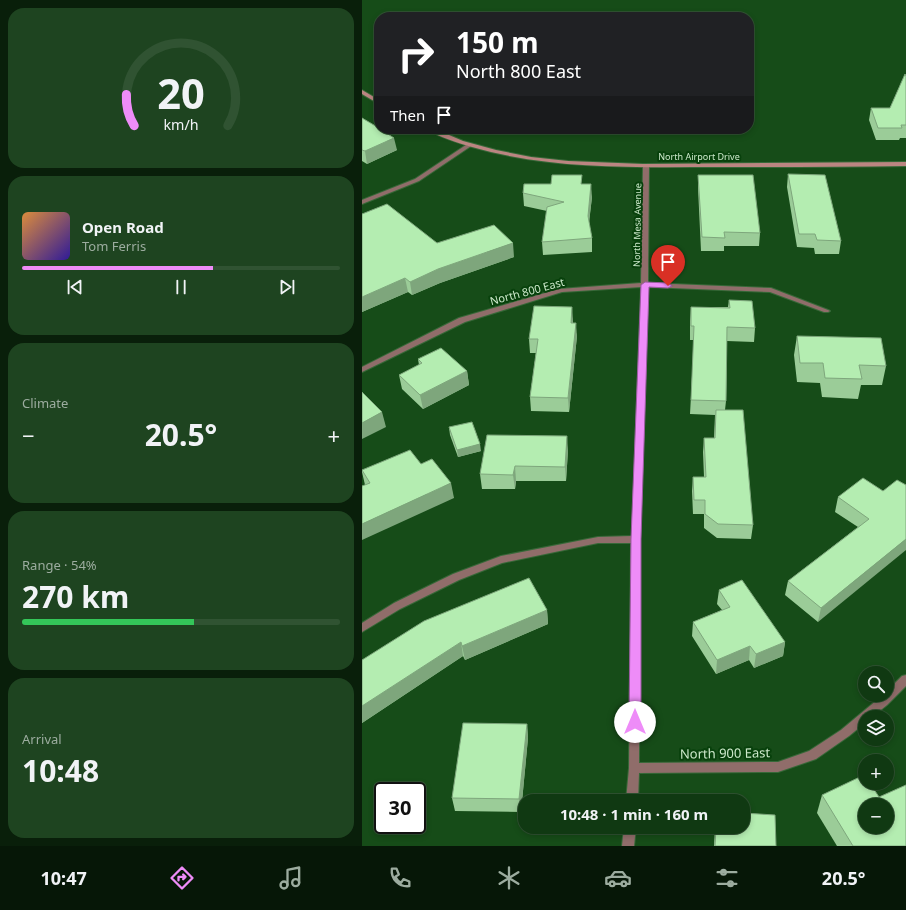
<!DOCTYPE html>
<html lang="en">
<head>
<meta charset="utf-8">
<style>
	body { margin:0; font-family:"Noto Sans",sans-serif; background:#1e4420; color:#f1f3f6; height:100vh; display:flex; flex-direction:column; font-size:15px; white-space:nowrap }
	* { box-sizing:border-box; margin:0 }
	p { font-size:13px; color:#9cac9f }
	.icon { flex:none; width:22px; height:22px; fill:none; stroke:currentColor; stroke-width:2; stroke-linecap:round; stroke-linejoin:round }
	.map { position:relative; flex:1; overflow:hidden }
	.sheet { display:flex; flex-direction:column; gap:8px; padding:8px; background:#091f0a; width:362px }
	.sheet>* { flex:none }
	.banner { position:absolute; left:12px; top:12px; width:380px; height:122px; border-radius:16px; box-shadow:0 2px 6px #0003,0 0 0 1px #305332; background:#202124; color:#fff; overflow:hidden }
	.controls { position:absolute; left:496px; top:666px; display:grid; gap:8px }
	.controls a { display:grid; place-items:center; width:36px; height:36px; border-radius:50%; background:#103912; box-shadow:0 2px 6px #0003,0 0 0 1px #305332; font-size:20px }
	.speed { position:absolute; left:12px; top:782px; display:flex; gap:8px; font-size:20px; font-weight:700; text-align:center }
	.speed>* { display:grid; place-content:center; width:52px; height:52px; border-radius:50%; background:#103912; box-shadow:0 2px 6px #0003,0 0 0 1px #305332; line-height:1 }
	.speed .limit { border:2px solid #111; border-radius:6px; background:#fff; color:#111 }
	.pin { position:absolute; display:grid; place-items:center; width:34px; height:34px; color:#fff; margin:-41px -17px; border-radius:50% 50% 50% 0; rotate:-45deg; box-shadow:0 0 4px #0007 }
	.pin .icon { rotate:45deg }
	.me { position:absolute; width:44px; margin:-22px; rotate:0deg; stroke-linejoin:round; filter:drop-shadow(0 0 3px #0008) }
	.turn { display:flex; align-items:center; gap:14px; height:84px; padding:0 16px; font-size:18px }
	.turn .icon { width:52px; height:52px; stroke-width:2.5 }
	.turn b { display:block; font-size:28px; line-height:34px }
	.then { display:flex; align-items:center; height:38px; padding:0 16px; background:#0003; gap:8px; font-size:15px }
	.big { font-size:30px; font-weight:700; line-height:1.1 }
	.sheet .tile { flex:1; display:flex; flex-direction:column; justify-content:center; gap:6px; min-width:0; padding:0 14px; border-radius:16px; background:#1e4420 }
	.sheet .dial { align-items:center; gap:0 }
	.dial svg { height:104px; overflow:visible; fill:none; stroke:#305332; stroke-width:7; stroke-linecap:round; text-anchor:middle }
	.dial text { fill:#f1f3f6; stroke:none }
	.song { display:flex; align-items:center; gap:12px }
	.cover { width:48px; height:48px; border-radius:6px; background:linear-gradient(135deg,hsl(30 70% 55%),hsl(250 70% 35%)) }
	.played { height:4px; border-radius:2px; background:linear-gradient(90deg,#ee8cf8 60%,#305332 60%) }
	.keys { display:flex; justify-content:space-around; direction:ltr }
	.heat { display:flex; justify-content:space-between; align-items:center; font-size:22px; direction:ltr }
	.charge { height:6px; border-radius:3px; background:linear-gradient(90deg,#34c759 54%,#305332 0) }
	.trip { position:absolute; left:156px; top:794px; width:232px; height:40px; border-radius:16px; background:#103912; box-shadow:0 2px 6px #0003,0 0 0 1px #305332; font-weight:700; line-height:40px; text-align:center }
	.tabs { display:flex; height:64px; justify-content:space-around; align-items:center; background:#061707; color:#9cac9f }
	.tabs .icon { width:28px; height:28px }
	.tabs .selected { color:#ee8cf8 }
	.tabs b { font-size:18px; color:#f1f3f6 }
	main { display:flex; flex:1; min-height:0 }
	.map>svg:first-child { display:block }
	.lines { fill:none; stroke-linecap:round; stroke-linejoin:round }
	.street-casing { stroke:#376838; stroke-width:2 }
	.secondary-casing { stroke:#376838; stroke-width:2 }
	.street { fill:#906d6a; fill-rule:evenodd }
	.secondary { fill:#bb8581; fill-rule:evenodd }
	.wall { fill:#9bcc98 }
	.shaded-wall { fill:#7ea67c }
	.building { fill:#b4edb1; stroke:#7ea67c; fill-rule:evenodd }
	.route { fill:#ee8cf8; stroke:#9b5ba1 }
	.labels { text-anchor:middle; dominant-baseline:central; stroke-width:4; stroke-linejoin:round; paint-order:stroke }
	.far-street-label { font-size:9px; fill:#cce8ca; stroke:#08410c }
	.street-label { font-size:11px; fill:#cce8ca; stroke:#08410c }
	.near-street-label { font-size:13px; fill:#cce8ca; stroke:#08410c }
</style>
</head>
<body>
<main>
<section class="sheet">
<div class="tile dial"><svg viewBox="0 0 100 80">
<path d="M14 69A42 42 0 1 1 86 69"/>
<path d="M14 69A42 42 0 0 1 8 45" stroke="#ee8cf8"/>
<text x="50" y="56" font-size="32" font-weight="700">20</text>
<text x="50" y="72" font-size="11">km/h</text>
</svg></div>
<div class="tile">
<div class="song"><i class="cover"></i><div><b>Open Road</b><p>Tom Ferris</p></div></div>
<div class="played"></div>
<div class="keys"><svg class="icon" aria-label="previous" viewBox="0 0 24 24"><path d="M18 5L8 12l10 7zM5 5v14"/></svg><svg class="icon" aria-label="pause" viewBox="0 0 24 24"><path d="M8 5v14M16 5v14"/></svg><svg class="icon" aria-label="next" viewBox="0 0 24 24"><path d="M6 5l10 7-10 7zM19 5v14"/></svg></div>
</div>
<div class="tile"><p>Climate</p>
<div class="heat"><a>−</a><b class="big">20.5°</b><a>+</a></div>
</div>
<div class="tile"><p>Range · 54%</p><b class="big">270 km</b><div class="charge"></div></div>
<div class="tile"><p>Arrival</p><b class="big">10:48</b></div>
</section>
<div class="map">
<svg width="544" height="846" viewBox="0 0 544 846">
	<rect width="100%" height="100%" fill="#164c18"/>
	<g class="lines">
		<g class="street-casing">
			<g id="street">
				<polygon points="104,145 109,146 57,181 0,204 0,200 53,179"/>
				<polygon points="284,164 287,166 286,283 409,288 466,310 468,311 466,312 462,312 408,292 286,287 278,539 277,763 416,762 447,751 479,730 521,695 525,695 525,691 540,676 544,675 544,686 525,705 510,717 503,717 503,723 487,736 454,759 416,772 277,773 276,801 264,801 267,768 269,543 236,543 140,563 97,580 38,609 0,632 0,623 32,603 91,574 139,556 236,537 270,536 279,287 200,292 103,322 0,372 0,367 97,318 197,289 279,283 281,166"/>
				<polygon points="262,827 274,827 272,846 260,846"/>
			</g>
		</g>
		<g class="secondary-casing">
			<g id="secondary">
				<polygon points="0,90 17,100 17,104 0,94"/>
				<path d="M65 129H73L101 141 134 150 169 157 206 161 281 164 544 162V166C481 167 419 167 356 167 273 167 190 170 110 147 97 143 76 137 65 129Z"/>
			</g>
		</g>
		<use href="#street" class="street"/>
		<use href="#secondary" class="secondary"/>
	</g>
	<g class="wall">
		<polygon points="544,76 544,138 538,138 537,140 514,140 507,120 509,108 528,108"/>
		<polygon points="0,118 35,150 5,164 0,161"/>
		<polygon points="152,129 181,129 180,134"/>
		<polygon points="426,174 479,241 477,254 453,254 452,248 435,247 425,187"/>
		<polygon points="336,175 398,233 397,246 362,246 362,251 339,251 336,188"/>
		<polygon points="221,184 230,197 227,223 230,238 230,252 181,255 180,242 185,211 162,206 161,193"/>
		<polygon points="0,214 75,243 152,257 78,283 50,295 46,292 0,312"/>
		<polygon points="367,300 393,328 392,342 365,341 364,401 363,410 391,525 389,539 355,538 342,528 342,514 331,514 330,491 331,477 342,477 341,452 342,438 352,438 353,415 328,414 332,340 328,340 328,321 329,307 366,307"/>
		<polygon points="211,320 211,323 215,336 207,412 169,411 168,397 174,353 168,353 167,339"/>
		<polygon points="435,336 524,366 520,385 499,385 496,399 460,397 458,383 435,382 432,355"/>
		<polygon points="56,359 105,371 107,385 61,409 40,389 37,375 57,365"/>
		<polygon points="87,427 119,451 96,457 88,435"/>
		<polygon points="206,450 204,481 154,481 153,489 120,489 118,474"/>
		<polygon points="59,464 92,498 3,485 0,472 0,470"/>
		<polygon points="521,491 456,622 423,595 426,581 496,527 473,512 476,497"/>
		<polygon points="357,590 423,642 421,656 392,668 387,660 354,674 330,636 331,622 360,610 355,604"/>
		<polygon points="185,610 186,624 103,660 101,656 0,723 0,660"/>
		<polygon points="165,724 166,738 159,812 93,811 90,798"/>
		<polygon points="460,795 517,797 544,846 475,846 455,813"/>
		<polygon points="353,827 381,827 414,846 352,846"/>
	</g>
	<g class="shaded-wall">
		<polygon points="179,129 181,129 180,134"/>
		<polygon points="32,138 35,150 5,164 3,151"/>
		<polygon points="229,184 230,197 226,229 226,216"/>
		<polygon points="151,243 152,257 78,283 50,295 48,282 76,269"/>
		<polygon points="43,278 46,292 0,312 0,297"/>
		<polygon points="210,307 211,320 209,336 209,323"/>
		<polygon points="214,323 215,336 207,412 206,398"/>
		<polygon points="105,371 107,385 61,409 58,395"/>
		<polygon points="20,412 24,427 0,439 0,423"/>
		<polygon points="205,436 206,450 204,481 203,467"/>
		<polygon points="118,444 119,451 96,457 95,450"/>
		<polygon points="153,466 154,481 153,489 151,475"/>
		<polygon points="89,483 92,498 0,540 0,524"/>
		<polygon points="544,539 544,550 456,622 459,608"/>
		<polygon points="185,610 186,624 103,660 100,646"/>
		<polygon points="99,642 101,656 0,723 0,706"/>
		<polygon points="423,642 421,656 392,668 394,654"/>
		<polygon points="388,646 387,660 354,674 355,660"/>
		<polygon points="165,724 166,738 159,812 157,799"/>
	</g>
	<g class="building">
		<polygon points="543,74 544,76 544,125 539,125 540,128 516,128 509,108 528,108"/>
		<polygon points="0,118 17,128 17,129 18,129 32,138 3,151 0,150"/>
		<polygon points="426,174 463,175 479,241 455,240 453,234 437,234"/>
		<polygon points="190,175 220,175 219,184 229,184 226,216 230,238 180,242 185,207 202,202 161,193 162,184 189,184"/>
		<polygon points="336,175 391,175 398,233 362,232 363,238 340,237"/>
		<polygon points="25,204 75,243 132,225 151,243 76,269 48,282 43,278 0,297 0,214"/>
		<polygon points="367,300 390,301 393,328 365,327 364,401 329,400 332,326 329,326 329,307 368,308"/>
		<polygon points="172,306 210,307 209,323 214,323 206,398 168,397 176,339 167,339"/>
		<polygon points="435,336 519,338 524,366 497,365 500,379 463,378 461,363 438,363"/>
		<polygon points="79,348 105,371 58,395 37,375 60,363 56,359"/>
		<polygon points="0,392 20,412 0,423"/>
		<polygon points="354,410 381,410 391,525 356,524 343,514 343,500 332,500 331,477 344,477 342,438 353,438"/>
		<polygon points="110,422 118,444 95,450 87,427"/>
		<polygon points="125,435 205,436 203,467 153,466 151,475 118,474"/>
		<polygon points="48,450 59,464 70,459 89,483 0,524 0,486 8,483 0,470"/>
		<polygon points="501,478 521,491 535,480 544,485 544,539 459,608 426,581 507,519 476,497"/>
		<polygon points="167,578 185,610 100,646 99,642 0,706 0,660 62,621"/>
		<polygon points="380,580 423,642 394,654 388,646 355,660 331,622 368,607 357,590"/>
		<polygon points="101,723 165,724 157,799 90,798"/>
		<path d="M502 775 503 776V783H508L517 797 544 785V846H491L460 795ZM503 805H525V827H503Z"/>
		<polygon points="381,813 413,815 414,846 353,846 354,827 381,827"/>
	</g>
	<polygon class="route" points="283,282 306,283 310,286 306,288 287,287 279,539 279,722 277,726 273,728 268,726 267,722 269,539 279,285"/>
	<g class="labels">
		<g class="far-street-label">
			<text x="337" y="156">North Airport Drive</text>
			<text transform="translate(275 225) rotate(-89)">North Mesa Avenue</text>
		</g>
		<g class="street-label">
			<text transform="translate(165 291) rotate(-15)">North 800 East</text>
		</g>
		<g class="near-street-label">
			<text transform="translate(363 753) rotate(-1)">North 900 East</text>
		</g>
	</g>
</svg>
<div class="controls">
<a><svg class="icon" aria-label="search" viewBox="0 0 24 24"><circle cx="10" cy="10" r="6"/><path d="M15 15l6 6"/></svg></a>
<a><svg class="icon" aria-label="layers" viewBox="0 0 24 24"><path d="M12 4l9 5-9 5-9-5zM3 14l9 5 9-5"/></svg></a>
<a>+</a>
<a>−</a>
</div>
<div class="speed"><div class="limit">30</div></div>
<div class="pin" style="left:306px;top:286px;background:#d93025"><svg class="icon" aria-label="arrive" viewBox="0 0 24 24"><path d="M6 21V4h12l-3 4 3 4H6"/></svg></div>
<svg class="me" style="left:273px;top:722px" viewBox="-20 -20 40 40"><circle r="19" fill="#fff"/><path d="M0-13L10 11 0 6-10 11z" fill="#ee8cf8"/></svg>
<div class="trip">10:48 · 1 min · 160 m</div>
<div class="banner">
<div class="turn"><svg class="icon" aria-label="right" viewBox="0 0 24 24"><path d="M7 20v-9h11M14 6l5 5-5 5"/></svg><div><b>150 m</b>North 800 East</div></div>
<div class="then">Then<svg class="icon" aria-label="arrive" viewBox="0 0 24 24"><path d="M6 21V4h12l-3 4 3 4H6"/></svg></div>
</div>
</div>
</main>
<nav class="tabs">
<b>10:47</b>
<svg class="icon selected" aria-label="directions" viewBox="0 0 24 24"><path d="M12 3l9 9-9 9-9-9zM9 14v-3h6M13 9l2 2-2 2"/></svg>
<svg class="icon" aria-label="music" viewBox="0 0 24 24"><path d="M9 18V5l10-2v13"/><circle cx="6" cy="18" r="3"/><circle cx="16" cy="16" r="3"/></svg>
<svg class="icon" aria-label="phone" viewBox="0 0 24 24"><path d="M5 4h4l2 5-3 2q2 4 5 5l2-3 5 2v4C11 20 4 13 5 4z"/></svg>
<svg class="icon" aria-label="climate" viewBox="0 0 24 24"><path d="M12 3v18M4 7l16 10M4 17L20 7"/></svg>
<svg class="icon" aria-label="car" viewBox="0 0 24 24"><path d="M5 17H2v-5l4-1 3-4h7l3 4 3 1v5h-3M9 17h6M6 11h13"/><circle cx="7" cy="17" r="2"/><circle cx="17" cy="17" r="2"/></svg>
<svg class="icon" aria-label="filters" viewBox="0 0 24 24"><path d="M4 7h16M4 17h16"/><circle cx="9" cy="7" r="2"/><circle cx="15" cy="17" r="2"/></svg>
<b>20.5°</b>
</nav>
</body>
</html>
